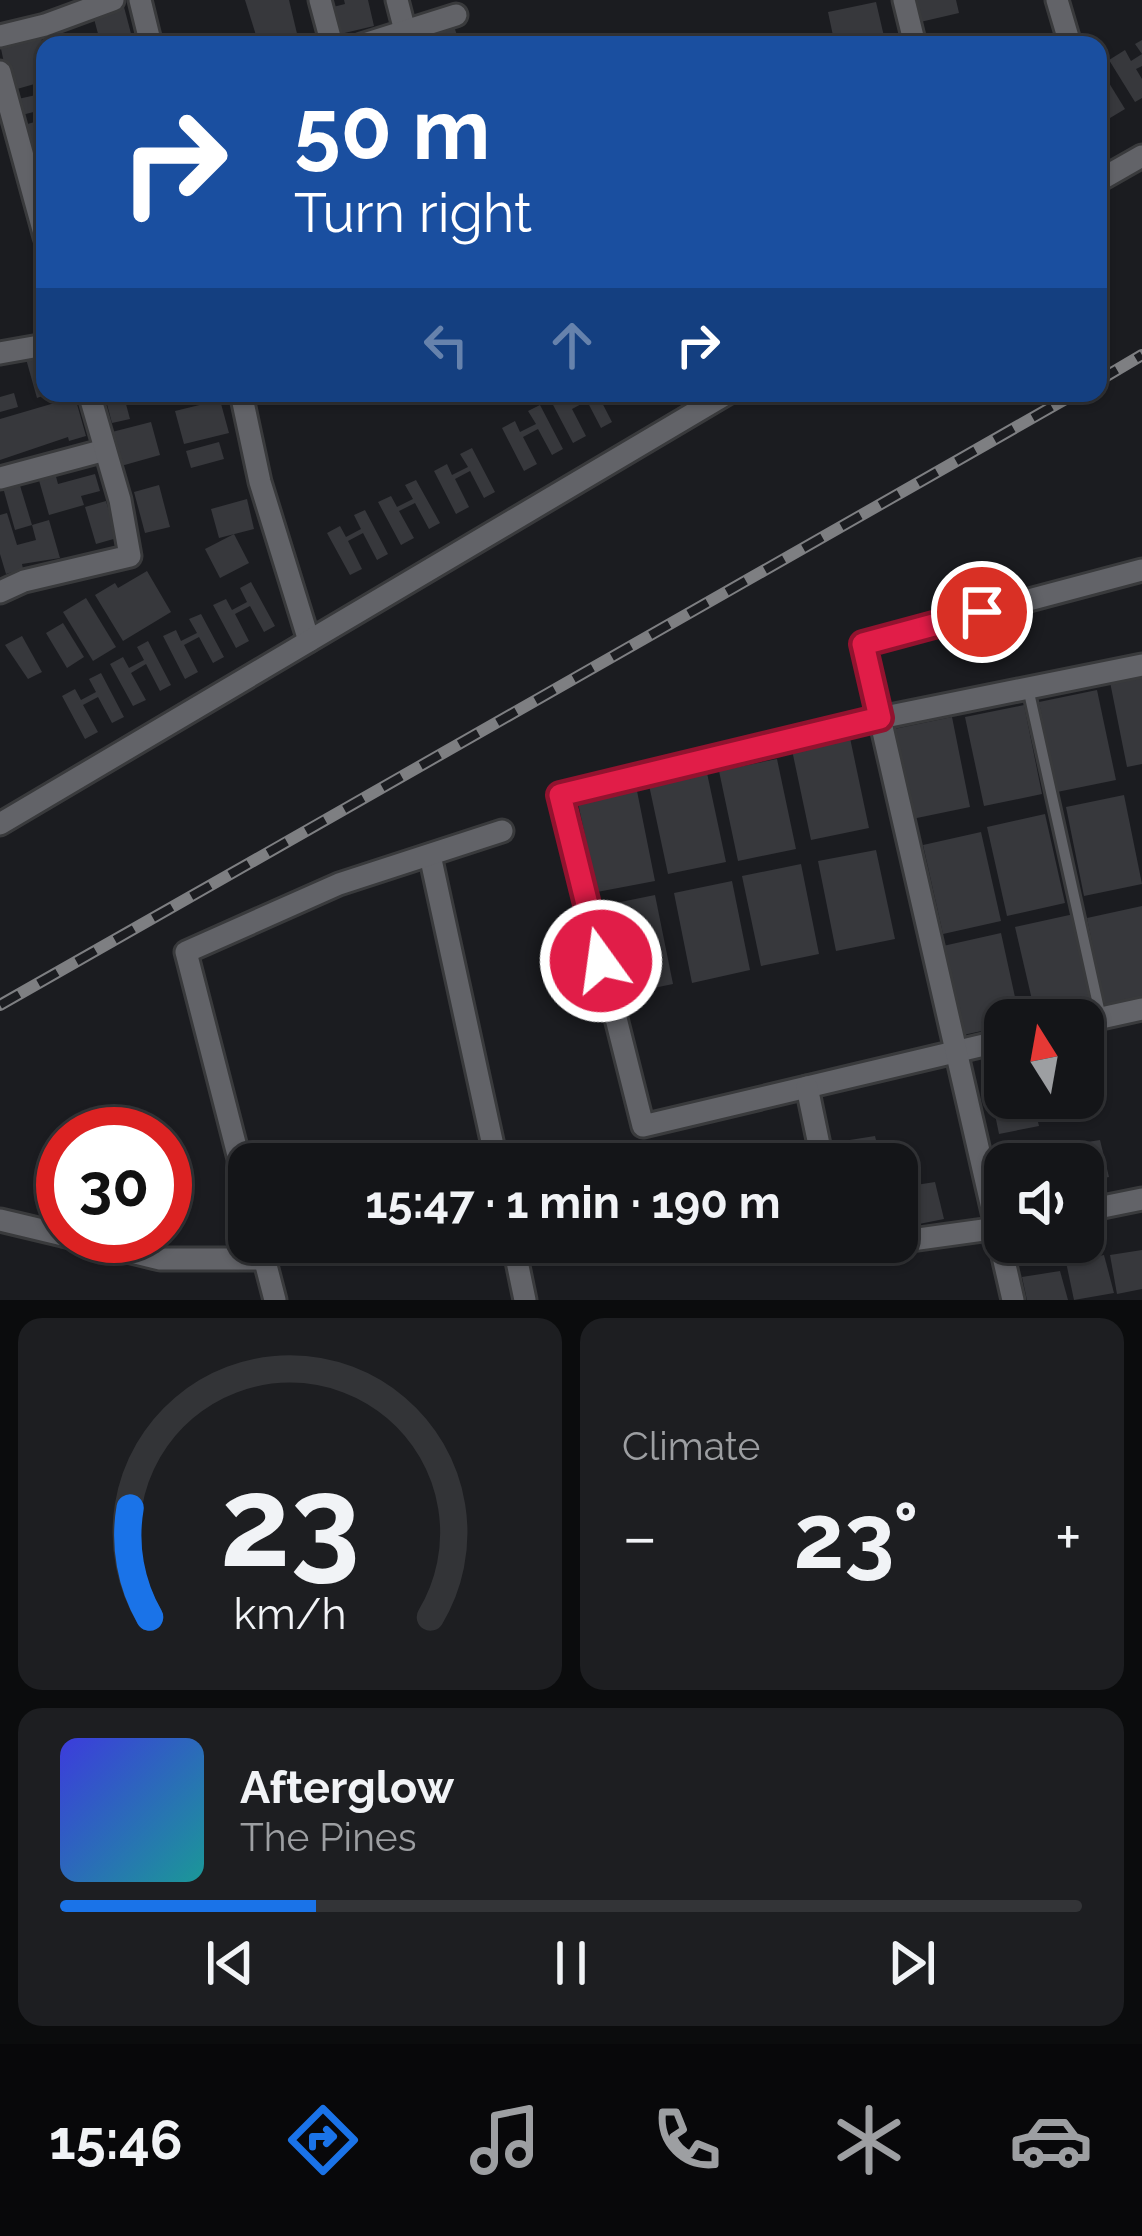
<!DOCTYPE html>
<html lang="en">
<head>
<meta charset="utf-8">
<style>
	body { margin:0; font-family:Raleway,sans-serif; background:#1d1e21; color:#f1f3f6; height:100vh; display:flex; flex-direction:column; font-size:45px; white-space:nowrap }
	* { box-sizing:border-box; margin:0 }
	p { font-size:39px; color:#9d9fa2 }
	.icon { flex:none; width:66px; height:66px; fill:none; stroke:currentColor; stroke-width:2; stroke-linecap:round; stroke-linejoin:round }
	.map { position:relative; height:1300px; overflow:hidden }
	.sheet { display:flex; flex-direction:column; gap:18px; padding:18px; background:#0b0c0d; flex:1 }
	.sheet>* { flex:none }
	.hud { position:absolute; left:36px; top:36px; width:1071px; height:366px; border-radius:24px; box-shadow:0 3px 9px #0004,0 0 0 3px #333437; background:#1a4fa0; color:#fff; overflow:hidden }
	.needle { width:78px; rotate:349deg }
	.controls { position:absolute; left:984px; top:999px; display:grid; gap:24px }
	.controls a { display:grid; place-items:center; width:120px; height:120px; border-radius:24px; background:#141518; box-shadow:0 3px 9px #0004,0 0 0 3px #333437; font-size:60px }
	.speed { position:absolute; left:36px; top:1107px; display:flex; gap:24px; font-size:60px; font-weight:700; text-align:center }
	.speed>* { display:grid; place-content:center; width:156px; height:156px; border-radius:50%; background:#141518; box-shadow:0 3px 9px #0004,0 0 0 3px #333437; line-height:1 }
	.speed .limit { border:18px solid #d22; background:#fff; color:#111 }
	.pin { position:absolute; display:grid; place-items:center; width:102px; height:102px; color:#fff; margin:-51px; border:6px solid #fff; border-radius:50%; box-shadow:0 3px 12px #0007 }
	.me { position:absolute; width:132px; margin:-66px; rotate:346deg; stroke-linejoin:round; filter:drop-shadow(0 0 9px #0008) }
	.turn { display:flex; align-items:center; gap:42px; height:252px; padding:0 60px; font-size:54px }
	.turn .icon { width:156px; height:156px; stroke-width:2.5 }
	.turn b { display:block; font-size:84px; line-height:102px }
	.lanes { display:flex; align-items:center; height:114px; padding:0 60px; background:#0003; justify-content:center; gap:60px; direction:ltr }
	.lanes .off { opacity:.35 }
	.big { font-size:90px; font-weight:700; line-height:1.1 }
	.sheet .card { flex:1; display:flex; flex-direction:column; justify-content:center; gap:18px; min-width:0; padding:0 42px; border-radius:24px; background:#1d1e21 }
	.sheet .dial { align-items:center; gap:0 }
	.dial svg { height:312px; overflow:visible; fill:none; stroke:#333437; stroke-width:7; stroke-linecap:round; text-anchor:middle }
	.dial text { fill:#f1f3f6; stroke:none }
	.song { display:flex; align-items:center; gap:36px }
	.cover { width:144px; height:144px; border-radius:18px; background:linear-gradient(135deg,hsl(240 70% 55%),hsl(180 70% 35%)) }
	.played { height:12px; border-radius:6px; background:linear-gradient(90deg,#1a73e8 25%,#333437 25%) }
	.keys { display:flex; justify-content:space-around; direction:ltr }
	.heat { display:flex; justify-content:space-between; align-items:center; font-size:66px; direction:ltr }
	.sheet .tiles { flex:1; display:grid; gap:18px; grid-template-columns:1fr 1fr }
	.card:last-child { grid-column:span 2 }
	.trip { position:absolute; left:228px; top:1143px; width:690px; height:120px; border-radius:24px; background:#141518; box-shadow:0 3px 9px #0004,0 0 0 3px #333437; font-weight:700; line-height:120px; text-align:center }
	.dock { display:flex; height:192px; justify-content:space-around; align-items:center; background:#08080a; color:#9d9fa2 }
	.dock .icon { width:84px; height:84px }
	.dock .active { color:#1a73e8 }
	.dock b { font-size:54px; color:#f1f3f6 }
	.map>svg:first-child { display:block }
	.building { fill:#37383c }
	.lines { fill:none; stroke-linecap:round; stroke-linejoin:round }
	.lane-casing { stroke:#393a3c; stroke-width:16 }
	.street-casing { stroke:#393a3c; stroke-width:27 }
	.lane { stroke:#626368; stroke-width:10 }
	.street { stroke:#626368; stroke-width:21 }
	.rail-casing { stroke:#7e7f82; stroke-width:12 }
	.rail { stroke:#1b1c20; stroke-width:8; stroke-dasharray:22; stroke-linecap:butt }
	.route-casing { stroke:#92132f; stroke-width:30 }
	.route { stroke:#e11d48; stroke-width:21 }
</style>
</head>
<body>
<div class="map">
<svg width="1142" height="1300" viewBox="0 0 1142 1300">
	<rect width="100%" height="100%" fill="#1b1c20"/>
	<g class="building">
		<polygon points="245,0 289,0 299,42 259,45"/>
		<polygon points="344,0 368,0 374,26 336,35 329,8 345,4"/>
		<polygon points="911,0 956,0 959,13 916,23"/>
		<polygon points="876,2 886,45 835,45 828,12"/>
		<polygon points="124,7 134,45 101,45 93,15"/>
		<polygon points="454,26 460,45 415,45 413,38"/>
		<polygon points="41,33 45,81 10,91 0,44"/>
		<polygon points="1142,40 1142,66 1136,69 1142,79 1142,98 1135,102 1109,60 1125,50 1131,61 1142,54 1135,44"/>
		<polygon points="1101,70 1125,109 1110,118 1098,99"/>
		<polygon points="45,93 45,109 22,115 18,99"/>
		<polygon points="45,119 45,148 31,152 24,125"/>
		<polygon points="45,353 45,395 37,398 26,359"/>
		<polygon points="14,393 18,407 0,412 0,397"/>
		<polygon points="104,393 123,393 130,419 112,423"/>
		<polygon points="583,393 597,393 612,422 601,428 587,401 572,409 586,436 573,443 551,401 564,394 570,405 585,397"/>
		<polygon points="75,397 86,436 69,441 68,437 0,460 0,419"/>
		<polygon points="220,400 229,433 184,444 175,411"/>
		<polygon points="540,405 563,449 552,455 538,429 523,437 537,464 524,471 502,428 515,421 520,432 536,424 528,411"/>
		<polygon points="151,422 160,455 121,466 112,432"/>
		<polygon points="219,442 224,459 191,468 186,451"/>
		<polygon points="472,448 495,492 484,498 470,471 455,479 469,507 456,514 434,471 447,464 452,475 468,467 460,454"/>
		<polygon points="55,473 58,484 95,474 100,491 81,496 84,505 49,515 38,477"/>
		<polygon points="18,479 32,525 15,530 2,484"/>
		<polygon points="416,480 440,523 429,529 415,503 399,511 414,538 401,545 378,502 391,496 397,507 413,499 405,485"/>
		<polygon points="159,485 170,527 145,533 134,492"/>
		<polygon points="247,499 254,529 219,538 211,509"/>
		<polygon points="106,501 117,538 96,544 85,507"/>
		<polygon points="365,510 388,554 377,560 363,533 348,541 362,569 350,575 327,533 340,526 346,537 361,529 354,515"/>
		<polygon points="7,513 17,545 36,540 32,525 49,520 60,558 22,564 23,569 6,574 0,554 0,515"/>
		<polygon points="234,534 249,563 220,578 205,549"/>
		<polygon points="147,571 171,612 123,641 95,595 115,583 118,588"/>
		<polygon points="251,582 275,626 264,632 250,606 235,614 249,641 236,648 213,605 226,599 232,610 247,602 240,588"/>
		<polygon points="86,598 116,647 93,661 63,612"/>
		<polygon points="201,614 224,657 213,663 199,637 184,645 198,672 185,679 163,636 176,630 181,641 197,633 189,619"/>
		<polygon points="63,623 84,657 67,668 46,633"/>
		<polygon points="22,636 42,672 28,679 5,645"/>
		<polygon points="148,641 171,685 160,691 146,664 131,673 146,700 133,706 110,664 123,657 129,668 144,660 137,647"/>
		<polygon points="1142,671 1142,764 1127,767 1109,677"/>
		<polygon points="101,673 124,717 112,723 98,697 83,705 98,732 85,739 62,696 75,689 81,700 96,692 89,679"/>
		<polygon points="1097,690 1116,780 1057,792 1039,702"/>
		<polygon points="1024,705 1042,794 984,806 965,717"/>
		<polygon points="952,717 970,807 912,819 894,729"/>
		<polygon points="850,738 869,828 811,840 792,750"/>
		<polygon points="777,759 796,849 738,861 719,771"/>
		<polygon points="707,773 726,862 668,874 649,785"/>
		<polygon points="637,791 655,881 597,892 578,803"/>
		<polygon points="1124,795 1142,884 1084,896 1066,807"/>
		<polygon points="1045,814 1065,903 1007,916 987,827"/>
		<polygon points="981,832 1001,921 943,934 923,845"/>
		<polygon points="876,850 895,939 836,951 818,861"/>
		<polygon points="801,864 819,954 761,966 742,876"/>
		<polygon points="732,881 750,970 692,983 674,893"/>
		<polygon points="655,895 673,984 615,996 596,907"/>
		<polygon points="1142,906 1142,999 1105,1007 1087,918"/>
		<polygon points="1074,914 1094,1003 1036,1017 1015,927"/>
		<polygon points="1001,933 1020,1020 1005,1020 1005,1026 963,1035 943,946"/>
		<polygon points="1091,1070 1100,1107 1060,1115 1057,1098 1083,1098 1083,1071"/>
		<polygon points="1005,1093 1005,1098 1032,1098 1039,1126 999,1134 991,1095"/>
		<polygon points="875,1136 882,1164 841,1164 837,1142"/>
		<polygon points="1100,1140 1109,1177 1083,1182 1083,1164 1065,1164 1062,1146"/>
		<polygon points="1039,1149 1043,1164 1002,1164 1001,1156"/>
		<polygon points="935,1182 944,1219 904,1227 897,1188"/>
		<polygon points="1142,1250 1142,1289 1117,1294 1110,1255"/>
		<polygon points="1104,1255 1114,1293 1074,1300 1066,1262"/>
		<polygon points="1060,1271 1068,1300 1027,1300 1022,1277"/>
	</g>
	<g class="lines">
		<g class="lane-casing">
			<polyline id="lane" points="1028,688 1101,1018"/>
		</g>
		<g class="street-casing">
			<g id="street">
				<polyline points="140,0 151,45"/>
				<polyline points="320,0 332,45"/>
				<polyline points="397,0 405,31"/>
				<polyline points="904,0 915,45"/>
				<polyline points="1057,0 1070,44"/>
				<polyline points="0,36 45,25 113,0"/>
				<polyline points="361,45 456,15"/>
				<polyline points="0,72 45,237"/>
				<polyline points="1098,181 1142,156"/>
				<polyline points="0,353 45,345"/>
				<polyline points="241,393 260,482 309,641"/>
				<polyline points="0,478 105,450"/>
				<polyline points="0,592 24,581 130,556 120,500 89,393"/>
				<polyline points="0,824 728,393"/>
				<polyline points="430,855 497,1164"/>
				<polyline points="1083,1022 1142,1009"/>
				<polyline points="1005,1040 643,1126 560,795 880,718 1142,665"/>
				<polyline points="807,1087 823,1164"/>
				<polyline points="249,1198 186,952 339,884 502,831"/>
				<polyline points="1083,1211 1142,1199"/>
				<polyline points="0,1220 63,1235"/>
				<polyline points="66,1236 160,1259 264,1259"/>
				<polyline points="260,1242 275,1300"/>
				<polyline points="513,1242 525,1300"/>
				<polyline points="840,1242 841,1249 895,1242"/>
				<polyline points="897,1242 1005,1227"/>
				<polyline points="1013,1300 863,644 1142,570"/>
			</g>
		</g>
		<use href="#lane" class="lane"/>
		<use href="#street" class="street"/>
		<g class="rail-casing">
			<g id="rail">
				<polyline points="1098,381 1142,355"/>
				<polyline points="0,1005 1076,393"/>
			</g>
		</g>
		<use href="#rail" class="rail"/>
	</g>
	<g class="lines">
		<g class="route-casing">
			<polyline id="route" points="601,961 560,795 880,718 863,644 982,612"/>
		</g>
		<use href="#route" class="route"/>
	</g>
</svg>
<div class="controls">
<a><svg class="needle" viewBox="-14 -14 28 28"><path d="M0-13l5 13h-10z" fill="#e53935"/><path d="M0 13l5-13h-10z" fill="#9d9fa2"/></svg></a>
<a><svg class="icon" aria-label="sound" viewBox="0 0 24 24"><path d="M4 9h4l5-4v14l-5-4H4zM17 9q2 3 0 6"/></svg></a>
</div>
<div class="speed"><div class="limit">30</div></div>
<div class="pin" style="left:982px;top:612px;background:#d93025"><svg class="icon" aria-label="arrive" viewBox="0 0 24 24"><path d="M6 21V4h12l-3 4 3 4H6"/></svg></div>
<svg class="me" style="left:601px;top:961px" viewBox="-20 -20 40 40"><circle r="17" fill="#e11d48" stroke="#fff" stroke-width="3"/><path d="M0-11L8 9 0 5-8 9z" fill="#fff"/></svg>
<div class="trip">15:47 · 1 min · 190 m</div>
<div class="hud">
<div class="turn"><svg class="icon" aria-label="right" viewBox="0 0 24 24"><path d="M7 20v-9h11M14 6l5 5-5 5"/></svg><div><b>50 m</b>Turn right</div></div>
<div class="lanes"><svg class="icon off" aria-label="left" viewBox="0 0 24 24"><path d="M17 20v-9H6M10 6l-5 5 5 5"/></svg><svg class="icon off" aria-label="ahead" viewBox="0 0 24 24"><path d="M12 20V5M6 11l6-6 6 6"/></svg><svg class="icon" aria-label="right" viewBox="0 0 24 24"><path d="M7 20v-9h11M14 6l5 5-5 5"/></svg></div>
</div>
</div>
<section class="sheet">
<div class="tiles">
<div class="card dial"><svg viewBox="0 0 100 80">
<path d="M14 69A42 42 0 1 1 86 69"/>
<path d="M14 69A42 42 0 0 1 9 41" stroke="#1a73e8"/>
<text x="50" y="56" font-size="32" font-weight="700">23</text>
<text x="50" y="72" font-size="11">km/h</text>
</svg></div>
<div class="card"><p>Climate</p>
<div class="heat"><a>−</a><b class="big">23°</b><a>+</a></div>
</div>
<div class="card">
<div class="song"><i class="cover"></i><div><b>Afterglow</b><p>The Pines</p></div></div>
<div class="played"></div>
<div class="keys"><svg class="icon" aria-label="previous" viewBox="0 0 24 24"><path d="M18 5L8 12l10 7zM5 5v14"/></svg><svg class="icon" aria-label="pause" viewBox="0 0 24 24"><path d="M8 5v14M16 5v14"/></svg><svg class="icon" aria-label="next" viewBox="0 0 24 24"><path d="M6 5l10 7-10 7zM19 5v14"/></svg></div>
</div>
</div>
</section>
<nav class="dock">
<b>15:46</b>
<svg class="icon active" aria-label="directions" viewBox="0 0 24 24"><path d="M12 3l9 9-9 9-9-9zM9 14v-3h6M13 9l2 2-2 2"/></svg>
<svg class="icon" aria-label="music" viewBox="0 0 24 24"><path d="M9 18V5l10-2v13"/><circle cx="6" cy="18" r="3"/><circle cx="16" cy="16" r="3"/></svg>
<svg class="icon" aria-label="phone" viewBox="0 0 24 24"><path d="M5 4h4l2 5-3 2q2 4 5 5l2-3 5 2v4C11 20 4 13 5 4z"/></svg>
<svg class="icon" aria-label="climate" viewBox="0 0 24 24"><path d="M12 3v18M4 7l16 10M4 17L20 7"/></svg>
<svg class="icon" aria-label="car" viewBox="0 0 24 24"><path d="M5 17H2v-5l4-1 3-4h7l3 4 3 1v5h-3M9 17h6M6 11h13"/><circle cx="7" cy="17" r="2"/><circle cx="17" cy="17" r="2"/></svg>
</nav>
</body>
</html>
